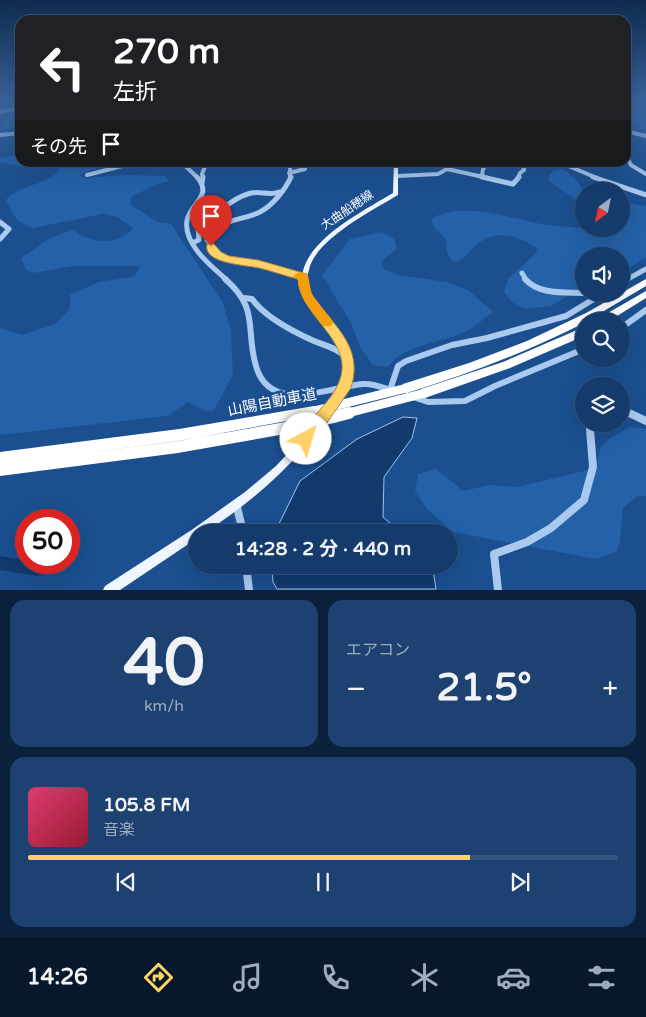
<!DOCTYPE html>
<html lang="ja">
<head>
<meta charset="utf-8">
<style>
	body { margin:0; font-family:"Varela Round","Noto Sans JP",sans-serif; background:#1d4271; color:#f1f3f6; height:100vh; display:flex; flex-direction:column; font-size:19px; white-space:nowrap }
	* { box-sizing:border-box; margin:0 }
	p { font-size:16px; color:#9dadc1 }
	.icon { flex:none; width:28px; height:28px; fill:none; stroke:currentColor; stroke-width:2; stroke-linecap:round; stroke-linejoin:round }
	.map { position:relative; height:590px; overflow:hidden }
	.details { display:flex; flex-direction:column; gap:10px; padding:10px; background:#0b203b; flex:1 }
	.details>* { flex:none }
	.hud { position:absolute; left:15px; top:15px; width:616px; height:152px; border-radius:15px; box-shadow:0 5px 20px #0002,0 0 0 1px #33557e; background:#202124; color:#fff; overflow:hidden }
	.needle { width:32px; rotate:213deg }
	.controls { position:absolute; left:575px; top:182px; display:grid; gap:10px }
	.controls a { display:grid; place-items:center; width:55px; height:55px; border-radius:50%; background:#143b6b; box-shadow:0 5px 20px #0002,0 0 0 1px #33557e; font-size:25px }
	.speed { position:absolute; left:15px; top:509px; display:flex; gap:10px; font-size:25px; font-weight:700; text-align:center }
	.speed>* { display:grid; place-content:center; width:65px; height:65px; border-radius:50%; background:#143b6b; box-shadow:0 5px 20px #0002,0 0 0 1px #33557e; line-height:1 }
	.speed .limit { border:8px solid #d22; background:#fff; color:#111 }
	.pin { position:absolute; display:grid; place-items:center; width:42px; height:42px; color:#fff; margin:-51px -21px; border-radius:50% 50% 50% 0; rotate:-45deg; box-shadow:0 0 5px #0007 }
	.pin .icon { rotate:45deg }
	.me { position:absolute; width:55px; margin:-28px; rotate:39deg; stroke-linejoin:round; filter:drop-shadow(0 0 4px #0008) }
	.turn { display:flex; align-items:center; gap:18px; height:105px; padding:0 15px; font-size:22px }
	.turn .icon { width:65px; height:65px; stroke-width:2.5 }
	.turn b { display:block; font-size:35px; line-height:42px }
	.then { display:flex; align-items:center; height:48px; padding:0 15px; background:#0003; gap:10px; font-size:19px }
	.big { font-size:38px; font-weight:700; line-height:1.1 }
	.details .card { flex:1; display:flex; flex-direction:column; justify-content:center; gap:8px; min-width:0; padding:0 18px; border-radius:15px; background:#1d4271 }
	.details .dial { align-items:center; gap:0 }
	.dial b { font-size:65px; line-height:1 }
	.song { display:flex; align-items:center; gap:15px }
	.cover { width:60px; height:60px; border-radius:8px; background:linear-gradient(135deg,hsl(340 70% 55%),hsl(350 70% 35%)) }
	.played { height:5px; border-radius:2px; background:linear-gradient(90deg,#ffd166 75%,#33557e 75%) }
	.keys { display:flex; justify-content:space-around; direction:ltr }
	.heat { display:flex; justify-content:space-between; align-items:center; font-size:28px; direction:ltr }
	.details .tiles { flex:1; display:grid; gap:10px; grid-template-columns:1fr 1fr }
	.card:last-child { grid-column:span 2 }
	.trip { position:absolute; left:188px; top:524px; width:270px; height:50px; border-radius:25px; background:#143b6b; box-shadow:0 5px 20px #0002,0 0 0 1px #33557e; font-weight:700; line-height:50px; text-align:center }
	.menu { display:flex; height:80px; justify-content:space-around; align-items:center; background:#08182b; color:#9dadc1 }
	.menu .icon { width:35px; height:35px }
	.menu .current { color:#ffd166 }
	.menu b { font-size:22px; color:#f1f3f6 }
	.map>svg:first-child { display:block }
	.green { fill:#2461a8 }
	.water { fill:#123a6d; stroke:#9cc4f0 }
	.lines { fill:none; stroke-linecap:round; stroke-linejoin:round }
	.river { fill:#123a6d; fill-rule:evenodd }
	.minor-far3 { stroke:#a9c9ee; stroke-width:4 }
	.minor-far2 { stroke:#a9c9ee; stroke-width:5 }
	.minor-far1 { stroke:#a9c9ee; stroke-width:6 }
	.minor { stroke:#a9c9ee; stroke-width:8 }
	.major { fill:#f0f6ff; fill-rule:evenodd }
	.highway { fill:#fff; fill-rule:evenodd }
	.highway-bridge-far1 { stroke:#fff; stroke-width:9 }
	.highway-bridge { stroke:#fff; stroke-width:12 }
	.route { fill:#ffd166; stroke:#a68842 }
	.slow { fill:#f59e0b }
	.labels { text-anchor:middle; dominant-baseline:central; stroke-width:5; stroke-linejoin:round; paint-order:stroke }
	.street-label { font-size:12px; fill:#fff; stroke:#1b4f8f }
	.near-street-label { font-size:15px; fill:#fff; stroke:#1b4f8f }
</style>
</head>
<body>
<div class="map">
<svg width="646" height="590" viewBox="0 0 646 590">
	<rect width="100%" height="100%" fill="#1b4f8f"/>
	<g class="green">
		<polygon points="626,100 646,100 646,131 633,126 626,120"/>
		<polygon points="20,111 20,122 11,128 0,130 0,127 5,124 6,115"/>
		<path d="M20 153V162L117 163 106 164 80 175 84 178 125 175 164 176 170 181 155 185 131 197V205L158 222 171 224 223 303 231 332 233 375 214 410 205 411 188 402 167 416 0 435V328L22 335 55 324 70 309V295L98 282 132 277 136 274 140 266H74L33 273 26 269 21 258 50 238 73 230C91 244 118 246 133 228L117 217 103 214 33 228C15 222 14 216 6 200 20 184 45 186 60 170L49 164 19 166 0 162V159Z"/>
		<path d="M563 169C579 181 584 186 584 205L549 181V175L554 170Z"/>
		<path d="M621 202 646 206V257L621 274V256H584V286L551 306 527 309 513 303 504 292 508 279 536 253 537 248C518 235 494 228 475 246 468 253 463 261 453 262L447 252 446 239 434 227 431 219C467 197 520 224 558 226 580 228 598 229 621 229Z"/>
		<path d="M382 232 394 239 397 248 381 262 384 269 399 275 447 282 469 291 493 312C484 318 475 327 465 332 440 344 406 343 388 367L373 365 360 347 351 323 322 275 350 239Z"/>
		<polygon points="630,427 646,429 646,496 637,496 623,508 620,542 616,552 596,559 453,532 428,510 415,492 418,474 436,469 463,491 490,485 517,487 597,468 600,448 610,438"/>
	</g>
	<g class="water">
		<polygon points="403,417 417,418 412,438 384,477 383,517 400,532 275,532 300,481 357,439"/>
		<polygon points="272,565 429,565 433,570 436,589 277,589 273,582"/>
	</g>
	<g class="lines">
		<polygon class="river" points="0,556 26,560 26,562 40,562 44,564 46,569 44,574 39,576 0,570"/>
		<g class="minor-far3">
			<polyline points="0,112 20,108"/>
			<polyline points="626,131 646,136"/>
			<polyline points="0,135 20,133"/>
			<polyline points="626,156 631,165 646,174"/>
			<polyline points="181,162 198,178"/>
			<polyline points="290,162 290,178"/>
			<polyline points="444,162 450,165 447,169"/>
			<polyline points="513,162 523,167"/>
			<polyline points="559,162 597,178"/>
			<polyline points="289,173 305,169 306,162"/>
			<polyline points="87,175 126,165 137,166 156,162"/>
			<polyline points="397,176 438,174 447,169 488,178"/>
			<polyline points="482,176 483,169 488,162"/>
			<polyline points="203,178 202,174 207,162"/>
			<polyline points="518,178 520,173 524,170 524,166 528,163 543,162"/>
		</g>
		<g class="minor-far2">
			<path d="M197 177C214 197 189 203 187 221 183 244 212 267 227 280"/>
			<path d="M291 177C285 190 273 205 260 212 242 221 215 219 207 240L221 257 258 264 303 277"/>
			<polyline points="482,177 513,184 519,177"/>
			<polyline points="593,177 646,195"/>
			<polyline points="202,183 203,177"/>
			<polyline points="0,222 9,229 0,239"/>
			<path d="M194 242 199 240 198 228C215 216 231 198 251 193 261 191 270 196 279 192"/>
			<polyline points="522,273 526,280"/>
			<polyline points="626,280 646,269"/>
		</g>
		<g class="minor-far1">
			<path d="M225 279C260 309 245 329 256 366 270 415 329 387 363 384 373 383 384 388 393 391"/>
			<path d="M525 279C539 295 564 292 584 293"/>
			<polyline points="621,283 628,279"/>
			<path d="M244 298 252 299C265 317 294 332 314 341 326 346 337 348 346 357"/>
			<polyline points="621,328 646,310"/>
			<polyline points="390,390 398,366 406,361 452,345 487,338 566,316 602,294"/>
			<polyline points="413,397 428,402 465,401 495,386 584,349"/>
			<polyline points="621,412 633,414"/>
		</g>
		<g class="minor">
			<polyline points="629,413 646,421"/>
			<polyline points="237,507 243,532"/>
			<polyline points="246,565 249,590"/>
			<polyline points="498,590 494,554 527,542 551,528 584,500 593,467 590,429 592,424"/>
		</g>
		<g class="major">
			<path d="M394 162H398V195C373 210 320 237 310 266 309 270 307 277 307 281 307 292 314 300 320 308 340 335 361 354 346 389 343 397 339 408 332 411L329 410 328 407C334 394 343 384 343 369 344 349 333 336 322 322 313 309 302 298 301 282 300 278 302 274 303 271 311 237 365 210 393 193Z"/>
			<path d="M321 417 324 418 325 421 324 424C289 469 253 501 206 532H196V539L120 590H103L105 586 193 529 245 492 276 466 290 451 318 418Z"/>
		</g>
		<g class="highway">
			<path d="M646 279V286L592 318 584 321V323C527 352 468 374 407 393L403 392 402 388 403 384 469 363 527 341 586 313Z"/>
			<polygon points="646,291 646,298 609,321 597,321 599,318"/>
			<polygon points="584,327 584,336 510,368 425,398 421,397 420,393 421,389 503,362"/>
			<polygon points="314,406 318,407 320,411 318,415 314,416 179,441 61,456 178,441 302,419 306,421 308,425 306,429 302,431 178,453 0,476 0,452 179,429"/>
		</g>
		<g class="highway-bridge-far1">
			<polyline points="314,411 407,388"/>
			<polyline points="344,414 425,393"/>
		</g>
		<polyline class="highway-bridge" points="302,425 349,413"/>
	</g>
	<linearGradient id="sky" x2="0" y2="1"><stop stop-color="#0f2b4f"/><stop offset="0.55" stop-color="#39639b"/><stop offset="1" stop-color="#39639b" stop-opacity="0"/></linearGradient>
	<rect width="646" height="183" fill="url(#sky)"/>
	<path class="route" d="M211 243 214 244 221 252 229 256 258 260 307 274C310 281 308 289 313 296 334 327 364 346 351 388L312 444 306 447 301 444 299 439C308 418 331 403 339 382 356 342 300 317 298 279 285 276 272 271 259 268 247 265 202 264 207 244Z"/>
	<path class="slow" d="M299 272 307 274 312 295 331 319 333 323 331 326H323C312 311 299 299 298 280L293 276Z"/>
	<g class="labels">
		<g class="street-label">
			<text transform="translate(347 210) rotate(-34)">大曲船穂線</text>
		</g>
		<g class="near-street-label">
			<text transform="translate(272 402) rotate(-11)">山陽自動車道</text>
		</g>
	</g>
</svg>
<div class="controls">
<a><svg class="needle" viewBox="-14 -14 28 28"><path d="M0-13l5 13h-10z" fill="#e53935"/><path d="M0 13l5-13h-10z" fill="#9dadc1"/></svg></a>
<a><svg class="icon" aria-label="sound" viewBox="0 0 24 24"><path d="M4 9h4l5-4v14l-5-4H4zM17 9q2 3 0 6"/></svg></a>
<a><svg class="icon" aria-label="search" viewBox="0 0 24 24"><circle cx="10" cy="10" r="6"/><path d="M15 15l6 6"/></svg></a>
<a><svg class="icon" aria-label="layers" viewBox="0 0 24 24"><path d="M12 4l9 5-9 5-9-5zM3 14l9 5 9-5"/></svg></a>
</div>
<div class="speed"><div class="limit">50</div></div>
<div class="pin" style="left:211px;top:246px;background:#d93025"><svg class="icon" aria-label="arrive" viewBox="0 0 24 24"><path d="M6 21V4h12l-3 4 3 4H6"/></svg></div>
<svg class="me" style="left:306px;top:439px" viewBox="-20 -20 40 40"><circle r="19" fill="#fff"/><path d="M0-13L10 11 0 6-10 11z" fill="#ffd166"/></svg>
<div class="trip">14:28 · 2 分 · 440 m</div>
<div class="hud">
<div class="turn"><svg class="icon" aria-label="left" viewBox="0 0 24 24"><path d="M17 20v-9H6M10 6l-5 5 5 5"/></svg><div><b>270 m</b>左折</div></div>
<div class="then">その先<svg class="icon" aria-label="arrive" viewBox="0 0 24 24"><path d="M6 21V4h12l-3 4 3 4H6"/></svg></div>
</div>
</div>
<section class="details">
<div class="tiles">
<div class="card dial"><b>40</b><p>km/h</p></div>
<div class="card"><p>エアコン</p>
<div class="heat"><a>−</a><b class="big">21.5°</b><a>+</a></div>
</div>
<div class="card">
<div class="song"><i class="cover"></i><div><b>105.8 FM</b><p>音楽</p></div></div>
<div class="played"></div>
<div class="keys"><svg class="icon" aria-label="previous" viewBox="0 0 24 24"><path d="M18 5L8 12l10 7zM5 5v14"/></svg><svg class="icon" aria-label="pause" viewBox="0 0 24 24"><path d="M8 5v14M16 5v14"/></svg><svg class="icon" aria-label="next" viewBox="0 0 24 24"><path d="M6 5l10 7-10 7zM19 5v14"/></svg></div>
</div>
</div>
</section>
<nav class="menu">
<b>14:26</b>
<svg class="icon current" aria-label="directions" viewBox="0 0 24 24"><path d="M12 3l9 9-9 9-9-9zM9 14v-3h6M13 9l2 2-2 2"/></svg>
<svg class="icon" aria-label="music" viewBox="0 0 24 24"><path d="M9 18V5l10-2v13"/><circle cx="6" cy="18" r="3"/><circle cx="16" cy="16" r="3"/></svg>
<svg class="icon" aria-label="phone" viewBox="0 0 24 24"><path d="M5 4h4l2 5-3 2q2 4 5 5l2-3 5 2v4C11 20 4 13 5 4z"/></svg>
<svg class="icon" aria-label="climate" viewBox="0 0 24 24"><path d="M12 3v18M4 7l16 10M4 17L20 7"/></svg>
<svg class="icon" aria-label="car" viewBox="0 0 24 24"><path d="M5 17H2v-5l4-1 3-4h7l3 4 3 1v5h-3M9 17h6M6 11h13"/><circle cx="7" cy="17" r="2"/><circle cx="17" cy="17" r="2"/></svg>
<svg class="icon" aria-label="filters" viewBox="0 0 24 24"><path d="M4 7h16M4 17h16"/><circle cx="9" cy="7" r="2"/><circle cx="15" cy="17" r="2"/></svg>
</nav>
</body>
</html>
